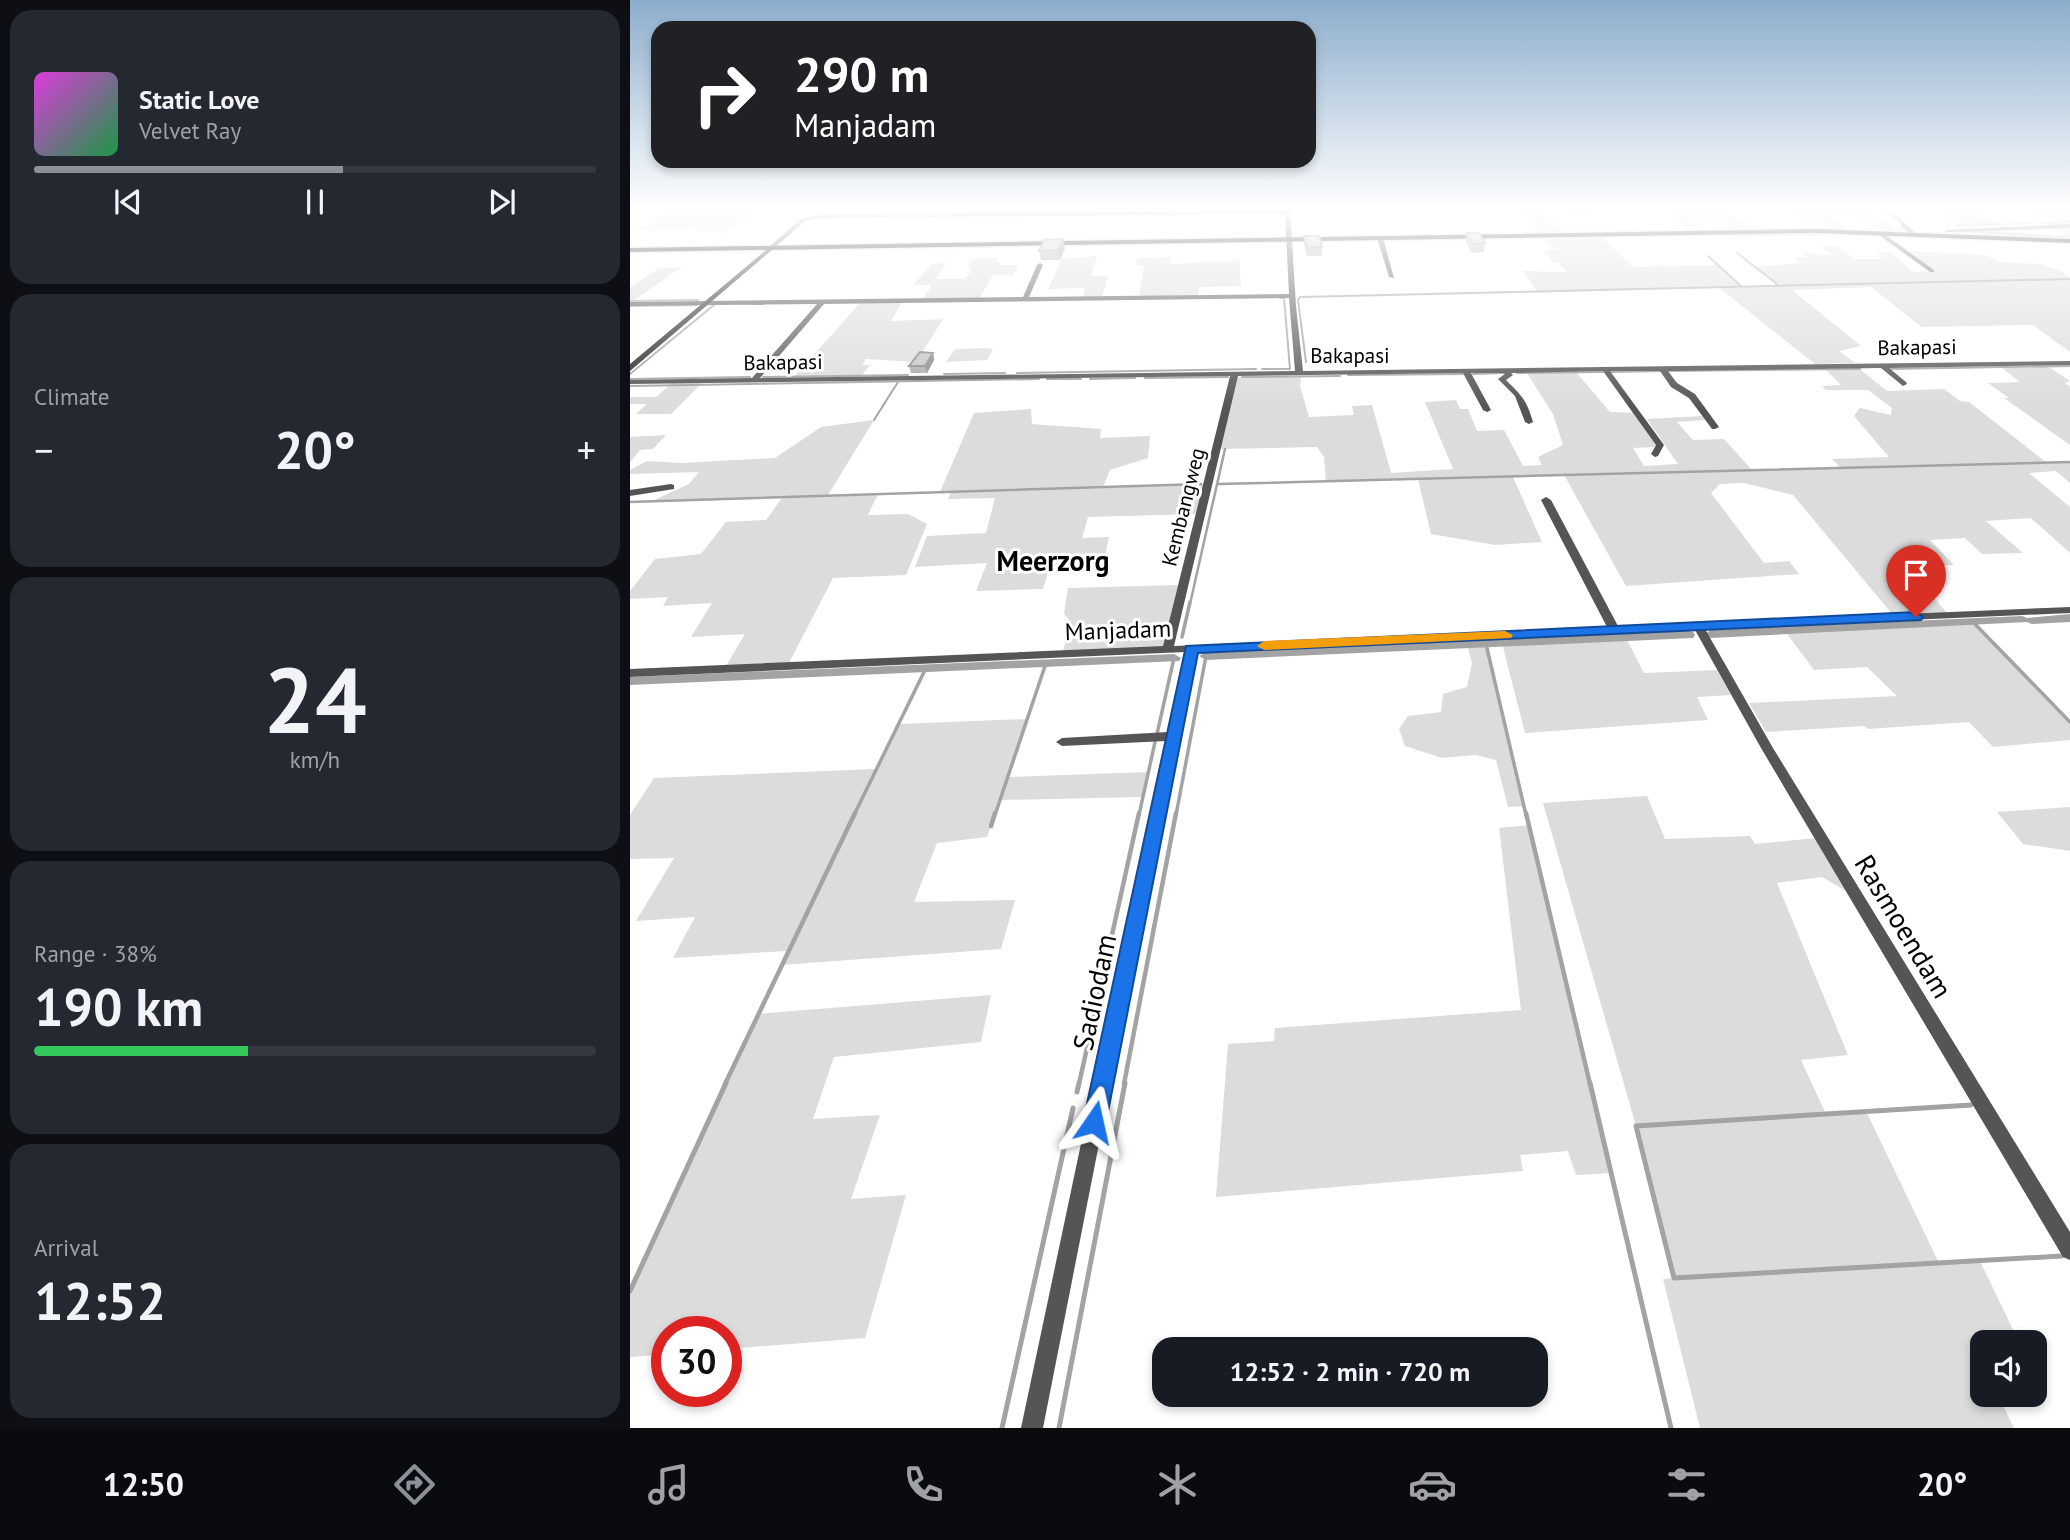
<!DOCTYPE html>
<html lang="en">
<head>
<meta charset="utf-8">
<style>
	body { margin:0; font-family:"PT Sans",sans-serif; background:#242831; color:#f1f3f6; height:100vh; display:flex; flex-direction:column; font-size:26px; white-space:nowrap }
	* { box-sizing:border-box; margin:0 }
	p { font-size:23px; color:#9ea1a6 }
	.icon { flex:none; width:38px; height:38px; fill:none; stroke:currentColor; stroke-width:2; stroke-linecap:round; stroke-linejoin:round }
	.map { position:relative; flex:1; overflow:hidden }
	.sheet { display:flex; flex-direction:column; gap:10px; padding:10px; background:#0d0f14; width:630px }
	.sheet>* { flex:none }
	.guide { position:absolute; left:21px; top:21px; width:665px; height:147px; border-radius:21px; box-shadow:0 4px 10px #0003; background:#202124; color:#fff; overflow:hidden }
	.buttons { position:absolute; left:1340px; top:1330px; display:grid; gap:14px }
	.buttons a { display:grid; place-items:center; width:77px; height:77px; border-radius:14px; background:#171b24; box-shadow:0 4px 10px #0003; font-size:35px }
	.speed { position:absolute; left:21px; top:1316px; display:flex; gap:14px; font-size:35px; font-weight:700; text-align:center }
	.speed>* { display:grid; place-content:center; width:91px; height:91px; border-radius:50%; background:#171b24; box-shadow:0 4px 10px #0003; line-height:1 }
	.speed .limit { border:10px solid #d22; background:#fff; color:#111 }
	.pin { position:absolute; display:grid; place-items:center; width:60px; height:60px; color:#fff; margin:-72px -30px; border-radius:50% 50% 50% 0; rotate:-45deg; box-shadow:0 0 7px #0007 }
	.pin .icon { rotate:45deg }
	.me { position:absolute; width:77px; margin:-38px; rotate:11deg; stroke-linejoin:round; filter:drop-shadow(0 0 5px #0008) }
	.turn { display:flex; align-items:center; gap:24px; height:147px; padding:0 28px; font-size:32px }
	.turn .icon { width:91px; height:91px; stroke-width:2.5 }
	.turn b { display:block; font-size:49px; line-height:60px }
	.big { font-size:52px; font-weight:700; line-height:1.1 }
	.sheet .card { flex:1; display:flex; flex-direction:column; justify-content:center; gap:10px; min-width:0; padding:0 24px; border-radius:21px; background:#242831 }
	.sheet .dial { align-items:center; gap:0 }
	.dial b { font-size:91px; line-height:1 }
	.song { display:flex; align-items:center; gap:21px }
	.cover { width:84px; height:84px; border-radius:10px; background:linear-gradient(135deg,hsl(300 70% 55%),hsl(140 70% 35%)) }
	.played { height:7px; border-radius:4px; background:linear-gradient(90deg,#8c9099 55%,#363941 55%) }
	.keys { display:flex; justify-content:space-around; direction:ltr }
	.heat { display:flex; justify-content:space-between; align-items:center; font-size:38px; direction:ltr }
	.charge { height:10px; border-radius:5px; background:linear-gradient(90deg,#34c759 38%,#363941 0) }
	.trip { position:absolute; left:522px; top:1337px; width:396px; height:70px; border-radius:21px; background:#171b24; box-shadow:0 4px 10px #0003; font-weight:700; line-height:70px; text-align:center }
	.tab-bar { display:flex; height:112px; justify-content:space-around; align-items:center; background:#090b0e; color:#9ea1a6 }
	.tab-bar .icon { width:49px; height:49px }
	.tab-bar .on { color:#8c9099 }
	.tab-bar b { font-size:32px; color:#f1f3f6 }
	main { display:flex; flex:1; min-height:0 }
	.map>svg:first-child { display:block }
	.green { fill:#dcdcdc }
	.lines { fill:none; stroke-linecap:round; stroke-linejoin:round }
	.stream-far4 { stroke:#a3a3a3; stroke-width:2 }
	.stream-far3 { stroke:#a3a3a3; stroke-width:2.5 }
	.stream-far2 { stroke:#a3a3a3; stroke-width:3.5 }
	.stream-far1 { stroke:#a3a3a3; stroke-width:4.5 }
	.stream { stroke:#a3a3a3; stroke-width:5 }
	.canal { fill:#a3a3a3; fill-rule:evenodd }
	.primary-casing { stroke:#dbdbdb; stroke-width:3 }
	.street { fill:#555; fill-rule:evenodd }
	.secondary { fill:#222; fill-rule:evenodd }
	.primary { fill:#000; fill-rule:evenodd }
	.wall { fill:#a9a9a9 }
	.shaded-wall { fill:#898989 }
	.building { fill:#c4c4c4; stroke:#898989; stroke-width:2 }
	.route { fill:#1a73e8; stroke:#114b97; stroke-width:2 }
	.slow { fill:#f59e0b }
	.labels { text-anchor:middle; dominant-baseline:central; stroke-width:6; stroke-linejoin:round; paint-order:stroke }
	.far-street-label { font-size:21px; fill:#000; stroke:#fff }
	.street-label { font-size:24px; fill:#000; stroke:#fff }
	.quarter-label { font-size:28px; font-weight:bold; fill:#000; stroke:#fff }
	.near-street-label { font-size:28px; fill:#000; stroke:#fff }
</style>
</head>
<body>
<main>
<section class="sheet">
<div class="card">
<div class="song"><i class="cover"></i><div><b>Static Love</b><p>Velvet Ray</p></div></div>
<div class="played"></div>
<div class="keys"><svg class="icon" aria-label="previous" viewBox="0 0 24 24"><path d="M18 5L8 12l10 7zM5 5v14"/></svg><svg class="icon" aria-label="pause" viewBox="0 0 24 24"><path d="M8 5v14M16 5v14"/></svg><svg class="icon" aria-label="next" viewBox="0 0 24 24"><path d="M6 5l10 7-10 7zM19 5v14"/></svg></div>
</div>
<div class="card"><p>Climate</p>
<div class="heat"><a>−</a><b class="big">20°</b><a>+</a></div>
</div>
<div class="card dial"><b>24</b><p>km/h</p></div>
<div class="card"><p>Range · 38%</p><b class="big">190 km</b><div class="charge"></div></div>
<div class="card"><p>Arrival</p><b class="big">12:52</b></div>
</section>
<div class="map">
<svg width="1440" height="1428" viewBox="0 0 1440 1428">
	<rect width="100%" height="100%" fill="#fff"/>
	<g class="green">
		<polygon points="41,208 130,208 95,233 62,229 6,230"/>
		<polygon points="891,208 950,208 960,216 939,217 932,210 913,210 933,232 908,232"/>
		<path d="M1023 208H1093L1111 222 1132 225 1138 231H1099L1095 228 1101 226C1086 216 1081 217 1062 218L1074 226 1061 232 1041 215H1031Z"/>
		<polygon points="1154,208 1248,208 1256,213 1243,214 1267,231 1255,231 1224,214 1200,216 1217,230 1200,229 1183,218 1169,218"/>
		<polygon points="1300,208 1338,208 1375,225 1345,228 1349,230 1435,236 1434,233 1409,222 1427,221 1392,208 1437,208 1440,210 1440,240 1329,233 1321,231 1339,228 1324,228 1332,226"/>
		<path d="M971 236 1003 267 1088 265 1112 286 1147 285 1125 267 1170 263 1164 258 1177 257 1172 252C1183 252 1191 256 1202 255L1191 246H1209L1225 259H1252L1247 252H1261L1283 272 1303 271 1278 251 1356 255 1370 262 1411 264 1431 271 1440 278V352L1403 325 1292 327 1241 287 1162 290 1231 346 1209 351 1225 363 1185 364 1087 286 908 293 893 271 937 272 928 263H923L913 250 931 249 921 247 913 237Z"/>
		<polygon points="467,256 461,276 478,276 472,297 453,298 455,288 418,289 432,259"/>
		<polygon points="541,257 541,264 609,260 611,286 569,287 568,297 509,297 514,266 506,265 507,258"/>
		<polygon points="368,258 366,262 370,262 369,265 388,265 383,275 363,275 349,299 292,300 302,285 283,285 302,264 316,263 306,279 335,279 342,269 337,268 343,259"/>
		<polygon points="52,267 0,303 0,287 29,268"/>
		<polygon points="272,302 261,321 313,319 286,362 236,359 232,365 240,365 232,375 165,376 230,303"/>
		<polygon points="356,348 363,349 357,360 316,362 325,349"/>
		<polygon points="1419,367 1440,381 1435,383 1440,387 1440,445 1374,398 1379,398 1358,383 1390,382 1372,368"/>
		<polygon points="1195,369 1230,369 1257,391 1314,389 1330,401 1339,402 1417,463 1440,462 1440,483 1426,471 1399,473 1440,507 1440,553 1401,518 1356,521 1393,553 1352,554 1335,538 1300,540 1324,565 1278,567 1317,613 1263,615 1163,495 1114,483 1090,484 1081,493 1134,563 1159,561 1169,574 996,586 934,475 883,477 912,542 865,545 801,534 788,479 696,482 694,457 687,447 588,449 607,377 671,376 670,386 679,417 724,415 722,406 742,405 761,473 823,469 795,402 826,400 830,409 838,409 847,431 874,430 893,466 912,465 908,457 933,445 923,414 897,373 946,372 980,412 1006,413 1027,443 1024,447 1003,448 1014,466 1048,464 1017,419 1072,416 1075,420 1047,422 1063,440 1094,439 1122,470 1211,468 1202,459 1259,457 1224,416 1230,408 1261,415 1262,408 1238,390 1196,390 1192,386 1211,385"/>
		<polygon points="73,382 41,414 6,414 17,404 0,404 0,397 26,397 42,383"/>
		<polygon points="401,409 402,424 471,429 470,438 520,436 518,458 480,470 473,487 574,484 567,514 458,517 452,538 479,537 473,567 419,569 413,589 346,591 357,563 285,567 297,536 356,533 365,498 318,499 321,492 310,492 344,413"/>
		<polygon points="244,420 198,495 248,494 238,515 278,514 297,524 276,575 203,578 159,663 96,666 115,634 61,637 82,603 33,606 38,597 0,599 0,591 25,559 71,554 96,522 136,520 152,498 22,501 59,484 69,472 0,474 0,470 17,461 51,463 145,458 191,427"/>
		<polygon points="36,435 23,449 10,450 0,462 0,437"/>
		<polygon points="548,585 533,646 433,651 441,622 434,614 438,588"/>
		<polygon points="1343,622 1440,722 1440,740 1363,747 1339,722 1238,729 1234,726 1136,732 1119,703 1267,696 1237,667 1184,670 1155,631"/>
		<polygon points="996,638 1014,673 1087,670 1101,695 1067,697 1078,720 895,733 872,643"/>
		<polygon points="856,644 895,806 878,807 866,760 846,755 812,758 775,746 769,729 778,716 811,712 813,694 837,687 842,663 837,645"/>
		<polygon points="397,719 378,777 518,772 512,797 370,800 357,837 307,843 284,902 385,900 371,949 150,965 156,951 43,958 65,917 6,921 44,858 0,859 0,815 24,778 246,769 269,724"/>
		<polygon points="1017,796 1035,839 1120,836 1125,844 1186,838 1216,891 1192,877 1147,883 1218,1055 1171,1060 1196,1114 1236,1111 1309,1263 1350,1261 1389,1342 1353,1342 1353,1395 1368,1395 1384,1428 1070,1428 1033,1279 1044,1278 1006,1126 913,803"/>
		<polygon points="1440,807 1440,851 1393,844 1367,812"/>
		<polygon points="900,825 981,1173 946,1175 938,1151 890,1155 893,1171 586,1197 598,1044 644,1041 645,1028 891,1010 869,828"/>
		<polygon points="361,995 351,1042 204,1057 183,1119 250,1115 221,1199 276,1195 235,1338 96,1349 96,1332 37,1332 37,1354 0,1357 0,1291 127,1014"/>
	</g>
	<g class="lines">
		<g class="stream-far4">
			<polyline points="1413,223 1440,222"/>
			<polyline points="1376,224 1404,223"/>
			<polyline points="1327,225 1370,224"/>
			<polyline points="1335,231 1440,238"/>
			<polyline points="1071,235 1092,235"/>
			<polyline points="1110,235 1214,234"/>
			<polyline points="1224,235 1249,236"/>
			<polyline points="1107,253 1147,284"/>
			<polyline points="1078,256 1110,285"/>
			<polyline points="0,301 68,300"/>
			<polyline points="0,306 67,305"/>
			<polyline points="676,362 668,300 670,297 1440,279"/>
			<polyline points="632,369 660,369 654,298 650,298"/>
			<polyline points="1259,369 1440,366"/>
			<polyline points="1039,371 1230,369"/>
			<polyline points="981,372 1031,371"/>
			<polyline points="387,373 626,369"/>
			<polyline points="887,373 973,372"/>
			<polyline points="0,374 84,305"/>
			<polyline points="314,374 375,373"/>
			<polyline points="843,374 874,373"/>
			<polyline points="718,375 835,374"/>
			<polyline points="133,377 278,375"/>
			<polyline points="612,377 710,376"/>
			<polyline points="515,378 598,377"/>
			<polyline points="0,379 120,377"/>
			<polyline points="417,379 451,379"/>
			<polyline points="460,379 505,378"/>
			<polyline points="0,386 409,379"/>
			<polyline points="244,420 268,382"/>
		</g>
		<g class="stream-far3">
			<polyline points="589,484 1440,462"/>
			<polyline points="0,502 571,484"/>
			<polyline points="560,604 595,449"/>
		</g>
		<g class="stream-far2">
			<polyline points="1343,622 1440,722"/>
			<polyline points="552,637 560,602"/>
			<polyline points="856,644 896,815"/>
			<polyline points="527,734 544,658"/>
			<polyline points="224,815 296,668"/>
			<polyline points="365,815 416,663"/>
			<polyline points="509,815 525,742"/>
			<polyline points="546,815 576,656"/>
		</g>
		<g class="stream-far1">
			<polyline points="896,813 960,1084"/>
			<polyline points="361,826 365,813"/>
			<polyline points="95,1084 225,813"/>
			<polyline points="449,1084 509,813"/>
			<polyline points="494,1084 546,813"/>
		</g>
		<g class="stream">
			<polyline points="960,1083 1041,1428"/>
			<polyline points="447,1092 449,1083"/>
			<polyline points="1341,1105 1006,1126 1044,1278 1432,1256"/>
			<polyline points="0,1291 96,1083"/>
			<polyline points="372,1428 443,1108"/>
			<polyline points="429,1428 495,1083"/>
		</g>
		<g class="canal">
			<polygon points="1440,614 1440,622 1402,624 1397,622 1081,638 1075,634 1081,630 1392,616 1397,618"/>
			<polygon points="1059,631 1063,632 1065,635 1063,638 576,660 569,656 576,652"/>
			<polygon points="544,654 551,658 549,661 0,685 0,677"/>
		</g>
		<g class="primary-casing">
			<polygon id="primary" points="1186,229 1440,239 1440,243 1186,233 0,252 0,248"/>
		</g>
		<g class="street">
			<path d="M654 208H660L666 306 673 371 1440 361V365L1259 368 1276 382 1277 384 1273 386 1251 368 1038 371 1047 383 1065 394 1089 427 1085 429H1082L1059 398 1041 387 1030 371H980L1034 445 1028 456 1025 457 1021 454 1026 445 973 371 881 373 883 375 876 380C892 396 896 399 903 422L899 424 895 422 885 396 868 379 875 374 873 373H841L861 410 857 412 853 410 833 373 608 376 544 646 977 627 911 500 916 497 921 500 988 626 1440 607V613L1075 629 1143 748 1440 1232V1260L1433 1257 1131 748 1065 630 566 652 413 1428H391L536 741 432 746 426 742 432 738 538 732 555 652 0 677V669L533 646 600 376 0 384V380L122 378 187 304 0 306V302L393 297 407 265 410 263 413 265 399 297 659 294 655 214 191 218 175 221 143 249 138 248 171 219 191 214 655 210ZM659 298 665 371 130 378 194 304Z"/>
			<path d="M1247 208C1265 208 1274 224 1287 234L1282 235 1272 228 1269 221Z"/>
			<polygon points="1436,208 1440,208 1440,211"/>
			<polygon points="1440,224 1440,228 1318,232 1315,230"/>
			<polygon points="1246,231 1250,231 1304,270 1304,272 1300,272 1246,233"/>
			<polygon points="750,236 753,238 764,278 759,277 747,238"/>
			<polygon points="41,484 44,485 44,489 0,496 0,490"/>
		</g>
		<polygon class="secondary" points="141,246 143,249 0,371 0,364"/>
		<use href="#primary" class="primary"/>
	</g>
	<g class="wall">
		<polygon points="837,233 855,243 854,252 842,253 836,242"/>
		<polygon points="674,236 692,247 692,256 677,256 674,244"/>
		<polygon points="435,248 430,260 411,260 409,251"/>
		<polygon points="303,353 304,360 297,373 281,373 279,366"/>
	</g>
	<g class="shaded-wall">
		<polygon points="433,239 435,248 430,260 428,250"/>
		<polygon points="303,353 304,360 297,373 295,366"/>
	</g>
	<g class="building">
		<polygon points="837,233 849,233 855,243 843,244"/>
		<polygon points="674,236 689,236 692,247 677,248"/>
		<polygon points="433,239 428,250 409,251 414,240"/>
		<polygon points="290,352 303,353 295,366 279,366"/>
	</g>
	<linearGradient id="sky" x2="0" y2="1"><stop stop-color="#8cadcc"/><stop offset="0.51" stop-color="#fff"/><stop offset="1" stop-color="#fff" stop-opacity="0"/></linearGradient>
	<rect width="1440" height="408" fill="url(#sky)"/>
	<polygon class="route" points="1286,612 1293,617 1291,620 568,653 476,1122 473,1130 464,1133 456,1130 453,1122 556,646"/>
	<polygon class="slow" points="875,631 883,635 881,638 634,650 627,646 634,641"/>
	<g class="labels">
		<g class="far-street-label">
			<text transform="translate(1287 347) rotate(-1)">Bakapasi</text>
			<text x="720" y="355">Bakapasi</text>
			<text transform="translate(153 362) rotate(-1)">Bakapasi</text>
			<text transform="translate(553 507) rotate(-76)">Kembangweg</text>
		</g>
		<g class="street-label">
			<text transform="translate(488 630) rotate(-2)">Manjadam</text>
		</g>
		<g class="quarter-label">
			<text x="423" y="560">Meerzorg</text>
		</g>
		<g class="near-street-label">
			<text transform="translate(1274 926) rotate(59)">Rasmoendam</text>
			<text transform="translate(464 992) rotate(-78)">Sadiodam</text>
		</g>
	</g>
</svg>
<div class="buttons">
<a><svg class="icon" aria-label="sound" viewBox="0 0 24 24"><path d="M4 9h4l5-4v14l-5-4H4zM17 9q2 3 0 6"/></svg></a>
</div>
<div class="speed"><div class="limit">30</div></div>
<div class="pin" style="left:1286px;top:617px;background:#d93025"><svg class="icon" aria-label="arrive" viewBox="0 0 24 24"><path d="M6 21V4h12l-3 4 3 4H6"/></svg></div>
<svg class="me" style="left:464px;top:1122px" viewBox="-20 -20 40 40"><path d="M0-17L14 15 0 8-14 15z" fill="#1a73e8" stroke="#fff" stroke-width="4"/></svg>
<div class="trip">12:52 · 2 min · 720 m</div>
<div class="guide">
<div class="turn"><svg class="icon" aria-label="right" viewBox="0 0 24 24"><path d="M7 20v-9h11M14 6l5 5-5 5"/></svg><div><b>290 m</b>Manjadam</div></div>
</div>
</div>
</main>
<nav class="tab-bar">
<b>12:50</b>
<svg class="icon on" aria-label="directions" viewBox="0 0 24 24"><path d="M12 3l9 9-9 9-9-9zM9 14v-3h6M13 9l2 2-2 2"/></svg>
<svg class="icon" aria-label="music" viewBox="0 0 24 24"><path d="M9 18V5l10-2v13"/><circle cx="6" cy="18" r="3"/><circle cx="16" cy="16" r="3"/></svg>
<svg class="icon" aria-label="phone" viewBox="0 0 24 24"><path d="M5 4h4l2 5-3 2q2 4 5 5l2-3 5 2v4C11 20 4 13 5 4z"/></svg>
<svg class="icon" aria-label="climate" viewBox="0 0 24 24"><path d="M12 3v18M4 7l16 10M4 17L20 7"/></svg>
<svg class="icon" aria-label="car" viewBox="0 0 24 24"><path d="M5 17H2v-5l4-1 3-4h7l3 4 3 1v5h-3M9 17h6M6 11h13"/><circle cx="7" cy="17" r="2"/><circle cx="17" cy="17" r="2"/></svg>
<svg class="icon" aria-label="filters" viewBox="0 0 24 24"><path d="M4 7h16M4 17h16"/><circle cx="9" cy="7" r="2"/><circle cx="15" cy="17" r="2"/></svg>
<b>20°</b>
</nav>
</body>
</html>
